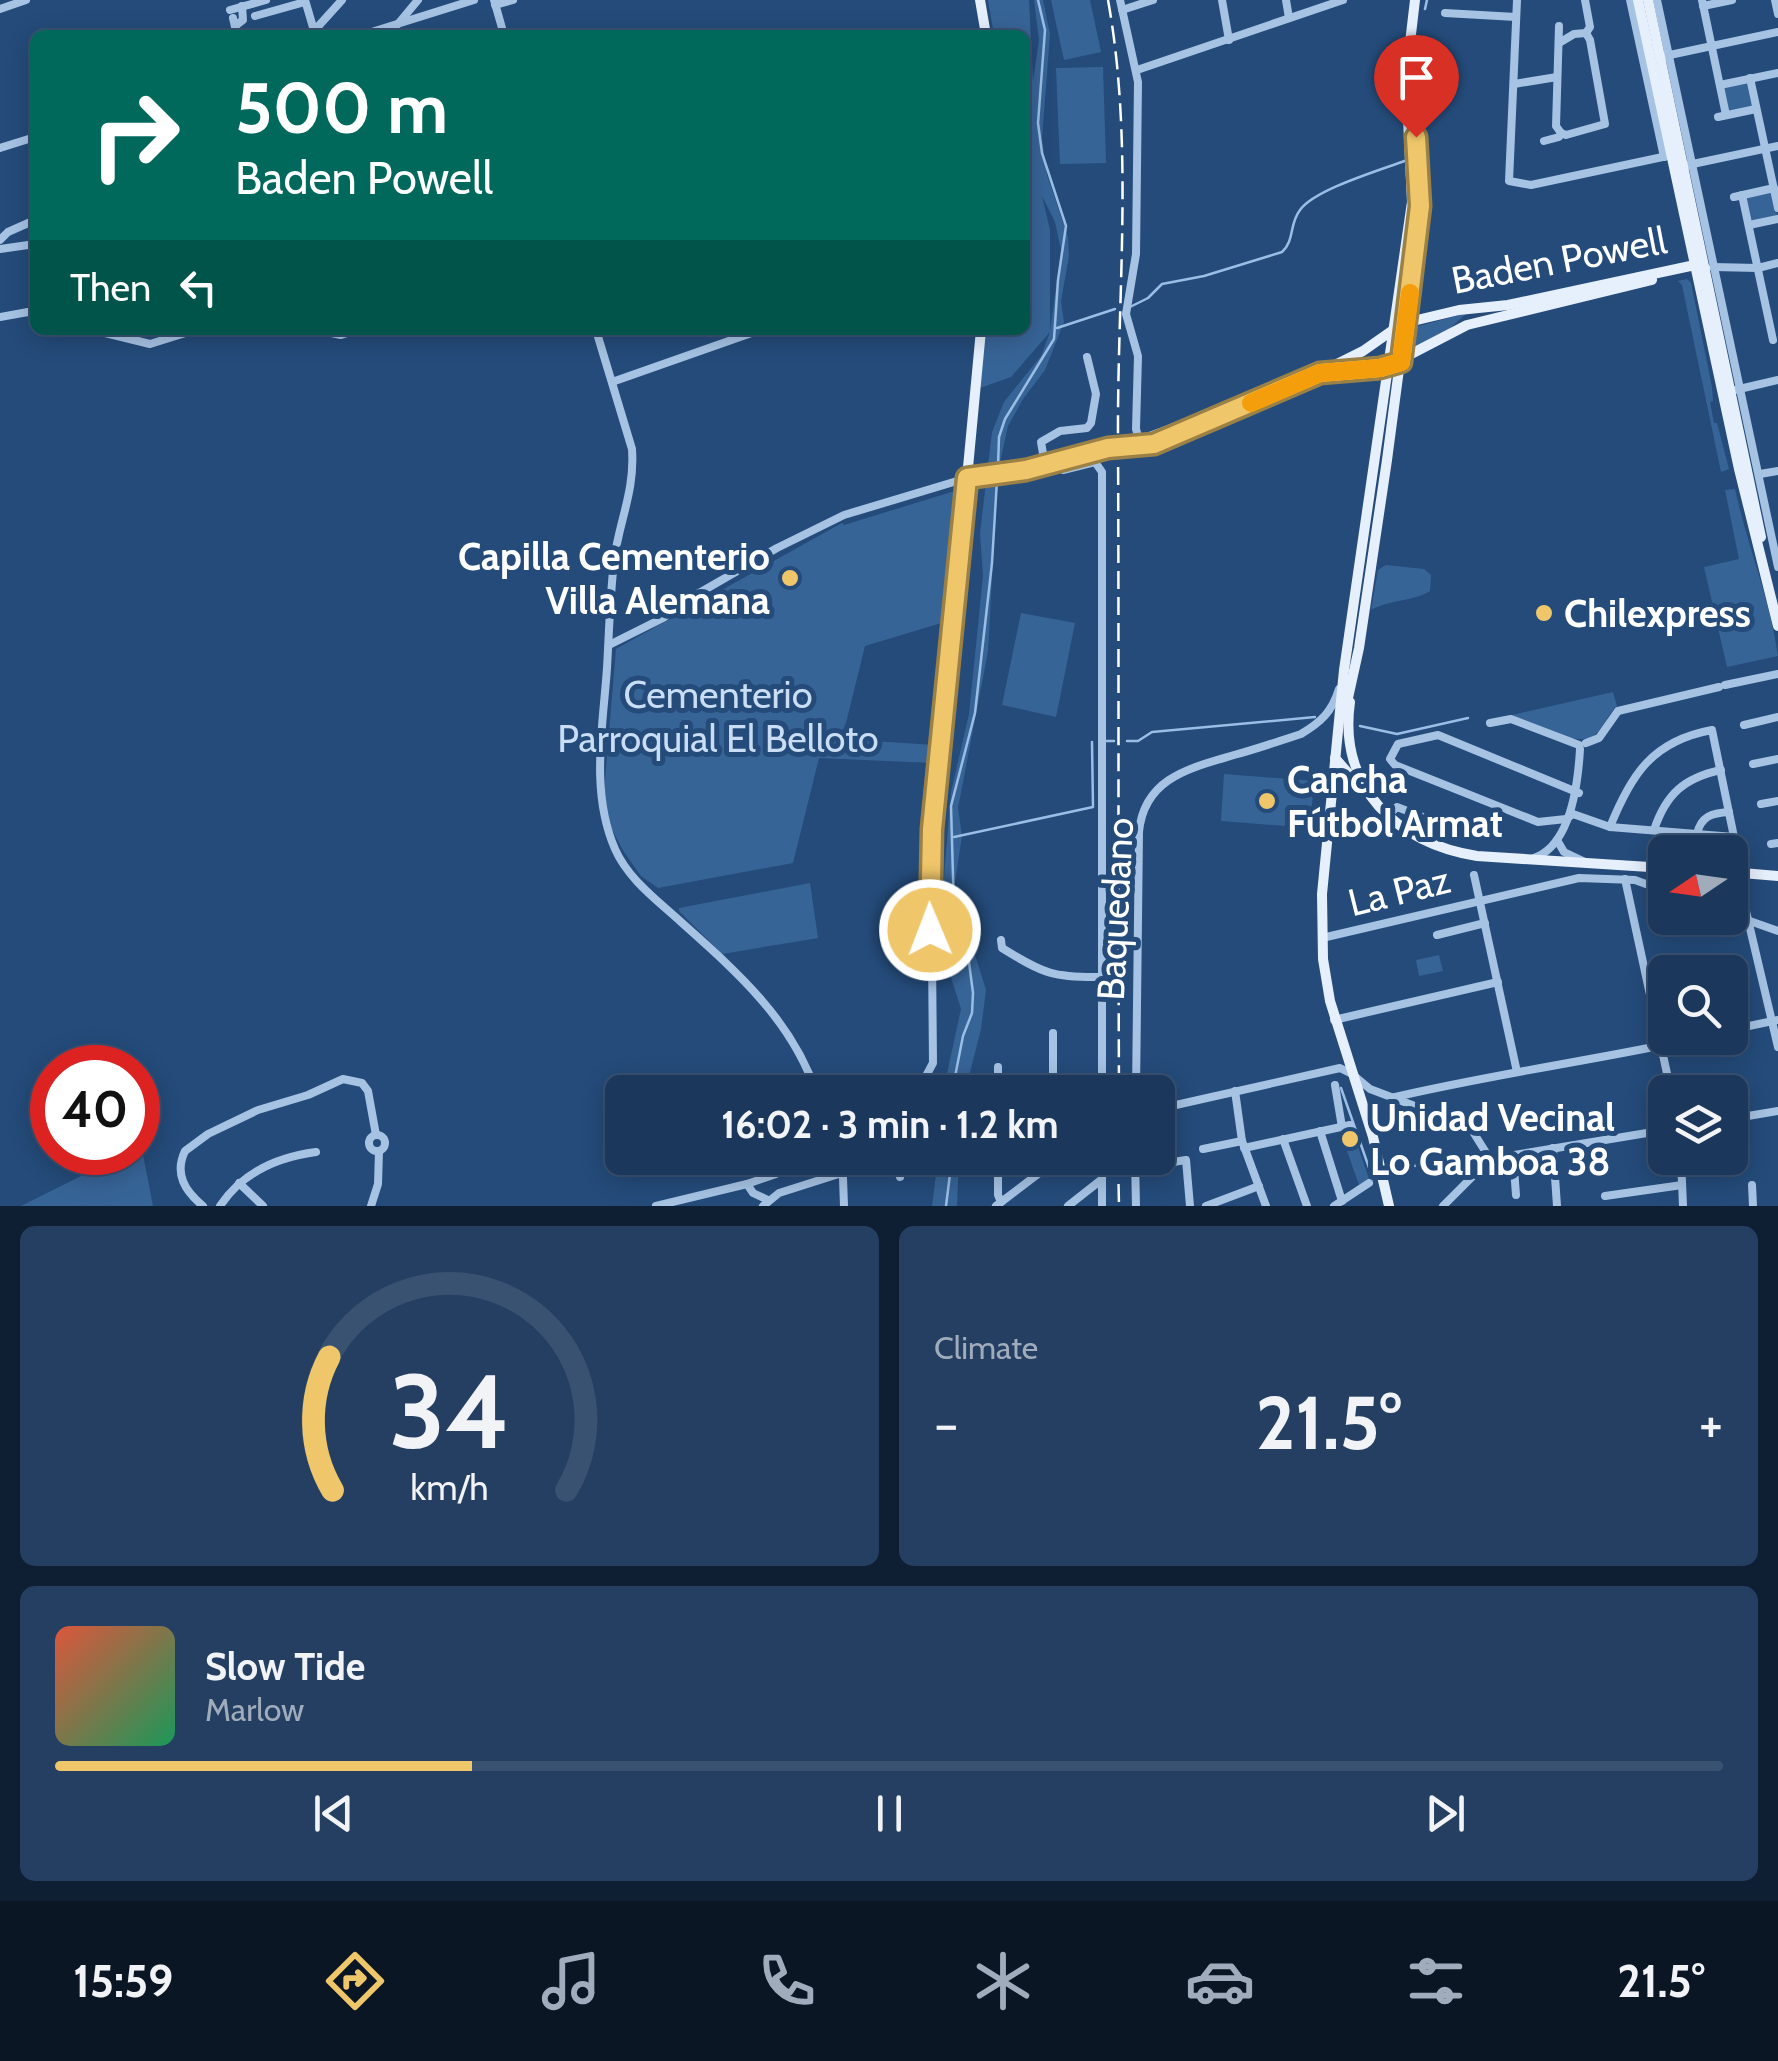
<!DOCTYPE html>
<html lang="en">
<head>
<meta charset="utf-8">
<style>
	body { margin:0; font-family:Cabin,sans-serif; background:#243f62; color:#f1f3f6; height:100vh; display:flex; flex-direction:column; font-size:38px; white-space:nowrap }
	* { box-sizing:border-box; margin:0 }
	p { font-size:32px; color:#a0acbb }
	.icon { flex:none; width:55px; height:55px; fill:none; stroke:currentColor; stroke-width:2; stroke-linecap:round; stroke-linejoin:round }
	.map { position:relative; height:1206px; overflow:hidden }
	.side { display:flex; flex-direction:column; gap:20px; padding:20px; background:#0f1f33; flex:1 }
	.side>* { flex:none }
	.top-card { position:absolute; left:30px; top:30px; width:1000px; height:305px; border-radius:15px; box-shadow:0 5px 25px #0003,0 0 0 2px #395272; background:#00695c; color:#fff; overflow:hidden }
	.needle { width:65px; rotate:257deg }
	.fabs { position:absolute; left:1648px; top:835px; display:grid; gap:20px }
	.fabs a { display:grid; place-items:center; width:100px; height:100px; border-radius:15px; background:#1b385c; box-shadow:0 5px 25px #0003,0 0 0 2px #395272; font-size:50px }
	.speed { position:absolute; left:30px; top:1045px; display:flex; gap:20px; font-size:50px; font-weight:700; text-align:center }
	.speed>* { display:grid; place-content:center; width:130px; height:130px; border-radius:50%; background:#1b385c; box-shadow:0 5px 25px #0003,0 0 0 2px #395272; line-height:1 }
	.speed .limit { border:15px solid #d22; background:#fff; color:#111 }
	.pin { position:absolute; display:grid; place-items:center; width:85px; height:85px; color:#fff; margin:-102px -42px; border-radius:50% 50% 50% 0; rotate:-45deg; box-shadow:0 0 10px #0007 }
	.pin .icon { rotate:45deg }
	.me { position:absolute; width:110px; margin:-55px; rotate:359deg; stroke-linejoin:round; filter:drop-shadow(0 0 8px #0008) }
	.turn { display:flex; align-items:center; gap:35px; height:210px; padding:0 40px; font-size:45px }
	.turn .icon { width:130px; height:130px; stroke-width:2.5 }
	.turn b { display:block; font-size:70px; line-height:85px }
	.then { display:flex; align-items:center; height:95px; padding:0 40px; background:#0003; gap:20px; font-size:38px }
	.big { font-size:75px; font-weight:700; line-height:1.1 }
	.side .widget { flex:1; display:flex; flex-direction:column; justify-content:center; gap:15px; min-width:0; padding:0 35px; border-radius:15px; background:#243f62 }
	.side .dial { align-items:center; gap:0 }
	.dial svg { height:260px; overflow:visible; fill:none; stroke:#395272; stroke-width:7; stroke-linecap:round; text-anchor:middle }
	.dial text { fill:#f1f3f6; stroke:none }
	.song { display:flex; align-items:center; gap:30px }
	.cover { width:120px; height:120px; border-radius:15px; background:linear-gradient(135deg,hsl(10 70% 55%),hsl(150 70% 35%)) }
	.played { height:10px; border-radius:5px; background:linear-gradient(90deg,#efc66a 25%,#395272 25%) }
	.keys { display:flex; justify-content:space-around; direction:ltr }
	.heat { display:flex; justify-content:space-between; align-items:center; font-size:55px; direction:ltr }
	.side .tiles { flex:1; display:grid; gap:20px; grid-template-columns:1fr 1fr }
	.widget:last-child { grid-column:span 2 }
	.trip { position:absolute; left:605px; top:1075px; width:570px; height:100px; border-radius:15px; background:#1b385c; box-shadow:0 5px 25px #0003,0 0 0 2px #395272; font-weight:700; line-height:100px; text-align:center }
	.menu { display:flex; height:160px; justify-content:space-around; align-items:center; background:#0b1625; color:#a0acbb }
	.menu .icon { width:70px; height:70px }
	.menu .selected { color:#efc66a }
	.menu b { font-size:45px; color:#f1f3f6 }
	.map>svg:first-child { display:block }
	.green { fill:#376497; fill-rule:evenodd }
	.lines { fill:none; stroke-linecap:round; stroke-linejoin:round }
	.stream { stroke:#9abee5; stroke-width:2.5 }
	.minor { stroke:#a6c3e4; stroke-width:8 }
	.major { stroke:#e6effc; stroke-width:10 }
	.rail { stroke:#fff; stroke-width:2.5; stroke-dasharray:18 8; stroke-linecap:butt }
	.route-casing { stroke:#9b8145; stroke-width:25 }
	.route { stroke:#efc66a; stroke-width:18 }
	.slow { stroke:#f59e0b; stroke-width:18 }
	.poi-dot { fill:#efc66a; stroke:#244b7a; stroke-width:4 }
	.labels { text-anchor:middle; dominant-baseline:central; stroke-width:10; stroke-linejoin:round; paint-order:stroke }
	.street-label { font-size:38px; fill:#fff; stroke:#244b7a }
	.poi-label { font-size:38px; font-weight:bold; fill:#fff; stroke:#244b7a; text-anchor:start }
	.park-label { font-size:38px; fill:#c9ddf4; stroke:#244b7a }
</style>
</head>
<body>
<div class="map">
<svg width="1778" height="1206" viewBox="0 0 1778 1206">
	<rect width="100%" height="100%" fill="#244b7a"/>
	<g class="green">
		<path d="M988 0H1029L1033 81 1039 40 1034 0H1043L1050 34 1042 139 1047 175 1068 237 1069 256 1061 301 1064 322 1045 370 1023 399 1008 426 998 471 988 651 958 808 962 836 952 901 971 942 986 990 981 1029 965 1092H943L961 1009 949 971 948 928 942 901 951 792 969 714 983 576 980 533 992 432 1004 402 1041 356 1050 332 1011 377 980 388 985 330H1025V35H994ZM1042 196 1055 222 1061 250 1050 331V230Z"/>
		<polygon points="1051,0 1090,0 1101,52 1064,60"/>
		<polygon points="1103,67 1106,163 1060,164 1056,68"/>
		<polygon points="1749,83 1754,107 1729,112 1724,88"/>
		<polygon points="1772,192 1778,218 1752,223 1746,197"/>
		<polygon points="1687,279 1691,283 1712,387 1713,401 1710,402 1714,423 1717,423 1729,469 1721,472 1682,285 1678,281"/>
		<polygon points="1467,313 1449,329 1412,351 1415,327"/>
		<path d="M1735 489C1747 545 1770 599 1778 656L1727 667 1704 567 1739 559 1725 490Z"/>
		<polygon points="958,490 961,494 948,621 865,646 842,739 934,745 932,763 819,758 793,863 658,888 641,876 624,852 609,824 604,793 616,649 842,523 844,525"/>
		<path d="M1386 565 1424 569 1431 575 1430 591C1412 602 1391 599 1371 610L1378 570Z"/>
		<polygon points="1021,613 1075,623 1056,717 1002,705"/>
		<path d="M1613 692 1617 706C1608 714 1605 725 1597 733 1577 751 1533 724 1512 715Z"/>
		<polygon points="1224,774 1314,781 1310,828 1221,821"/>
		<polygon points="810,883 818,938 722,954 679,911 679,908"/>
		<polygon points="1439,955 1443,971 1419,976 1416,960"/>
		<polygon points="141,1145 153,1206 21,1206 127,1153 138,1152"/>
		<polygon points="1358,1147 1369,1179 1359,1185 1347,1151"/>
		<polygon points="938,1158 959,1158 957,1206 932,1206"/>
	</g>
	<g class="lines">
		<g class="stream">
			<polyline points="1425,9 1427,0"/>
			<path d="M1130 307 1148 298 1162 284 1204 276 1282 252C1295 240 1289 224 1300 210 1315 189 1381 170 1407 160"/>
			<polyline points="1057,328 1115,309"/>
			<polyline points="998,467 999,437 1005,419 1054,339 1058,280 1066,226 1042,153 1038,123 1045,30 1038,0"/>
			<polyline points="1360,726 1397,734 1468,718"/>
			<polyline points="1106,741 1114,741"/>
			<polyline points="1127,741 1138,741 1152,732 1315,717"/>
			<polyline points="954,837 1093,807 1092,742"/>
			<polyline points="1341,1088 1373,1179"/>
			<polyline points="952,1092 963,1036 972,1013 973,993 967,947 954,912 951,806 975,713 992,563 997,480"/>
			<polyline points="1387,1165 1458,1167 1482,1161"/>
			<polyline points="946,1206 952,1158"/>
		</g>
		<g class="minor">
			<polyline points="305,0 315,34"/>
			<polyline points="494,0 504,35"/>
			<polyline points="1120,0 1138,82 1136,254 1126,314 1138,356 1136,429 1138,436 1144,438 1187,422 1191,428"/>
			<polyline points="1222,0 1229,40"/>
			<polyline points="1286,0 1289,18"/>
			<polyline points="1517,0 1509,181 1531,185 1672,155"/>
			<polyline points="1585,0 1590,27 1586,33"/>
			<polyline points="1630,0 1664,157"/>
			<polyline points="1657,0 1778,567"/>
			<polyline points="1702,0 1726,115"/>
			<polyline points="1775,0 1778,14"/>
			<polyline points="495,5 513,0"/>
			<polyline points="1703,6 1732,0"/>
			<polyline points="0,9 26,0"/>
			<polyline points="230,10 266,0"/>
			<polyline points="1122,10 1153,0"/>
			<polyline points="1445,13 1516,17"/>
			<polyline points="255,16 305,2"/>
			<polyline points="233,18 237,35"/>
			<polyline points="398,24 418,0"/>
			<polyline points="235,26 243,20 242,6"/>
			<polyline points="1559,26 1556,126 1561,133"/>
			<polyline points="314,31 342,0"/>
			<polyline points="362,35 474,0"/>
			<polyline points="1559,43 1574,34 1586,33"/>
			<polyline points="1665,56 1778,32"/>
			<polyline points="1137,70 1343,0"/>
			<polyline points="1750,78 1778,208"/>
			<polyline points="1514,84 1557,77"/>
			<polyline points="1720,85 1778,73"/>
			<polyline points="1718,117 1756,109"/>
			<polyline points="1544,141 1559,137 1561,133 1566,135 1605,124 1590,40 1586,33"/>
			<polyline points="0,148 35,137"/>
			<polyline points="1688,165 1778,146"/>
			<polyline points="1742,195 1773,340"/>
			<polyline points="1734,197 1774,188"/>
			<polyline points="1749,225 1778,219"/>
			<polyline points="0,240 8,232 35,220"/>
			<polyline points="0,249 35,244"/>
			<polyline points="1713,267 1758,268 1778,263"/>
			<polyline points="0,317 28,312 35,315"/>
			<polyline points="93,330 150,344 195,330"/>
			<polyline points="318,330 341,335 356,330"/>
			<path d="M596 330 632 449C635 492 619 521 614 561 610 597 609 633 607 668 603 727 590 792 615 849 628 879 657 900 681 922 736 971 792 1020 816 1092"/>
			<polyline points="612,382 760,330"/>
			<polyline points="1735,390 1778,380"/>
			<polyline points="1049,463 1063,470 1095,462 1102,472 1102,1092"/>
			<polyline points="1045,465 1041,442 1060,431 1087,428 1091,423 1096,394 1087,357"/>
			<polyline points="1760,474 1778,471"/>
			<polyline points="609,645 663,618 687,600 777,548 844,515 967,478 931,845 933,1063 926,1076 874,1092"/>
			<polyline points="1725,685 1778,674"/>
			<polyline points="1490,723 1511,719 1579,745"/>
			<polyline points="1744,725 1778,717"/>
			<polyline points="1586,743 1599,738 1618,711 1719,687"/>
			<polyline points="1753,764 1778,759"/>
			<polyline points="1579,793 1438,735 1398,744 1390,759 1395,765 1538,822 1566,819 1573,814 1610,827 1734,837"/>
			<polyline points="1761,804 1778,801"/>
			<polyline points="1387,816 1397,807 1441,824 1443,828"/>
			<path d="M1610 827C1631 775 1652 741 1712 730L1734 837 1741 852"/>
			<path d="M1654 830C1666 794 1684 778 1721 770"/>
			<path d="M1697 834C1701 816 1712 813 1729 812"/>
			<polyline points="1557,840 1564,852 1583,861"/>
			<polyline points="1771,844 1778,843"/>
			<path d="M1534 858C1571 845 1578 784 1580 749"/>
			<polyline points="1474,875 1517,1072"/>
			<polyline points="1625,879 1671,1092"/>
			<polyline points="1740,886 1778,1047"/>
			<polyline points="1730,914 1778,931"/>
			<polyline points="1437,935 1485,923"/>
			<polyline points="1322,938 1579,878 1635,880 1665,891"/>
			<path d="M1001 940 1002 948C1044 974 1054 978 1103 977"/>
			<polyline points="1334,1020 1498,982"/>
			<polyline points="1730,1030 1778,1020"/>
			<polyline points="1335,1085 1342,1127"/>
			<polyline points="1235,1091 1242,1141 1266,1206"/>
			<polyline points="998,1092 998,1067"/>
			<polyline points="1053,1092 1053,1033"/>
			<polyline points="1067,1092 1077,1089 1102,1090"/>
			<path d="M1136 1092 1139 832C1144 778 1190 768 1234 755 1257 749 1279 741 1301 734 1321 722 1332 712 1339 689"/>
			<path d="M1391 1098C1493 1074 1596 1060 1698 1038"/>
			<polyline points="1163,1108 1169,1150"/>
			<polyline points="1158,1109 1340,1068 1352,1074 1370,1089 1470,1127 1490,1159"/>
			<polyline points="1730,1119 1778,1111"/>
			<polyline points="1320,1131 1342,1201"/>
			<circle cx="377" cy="1143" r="8"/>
			<polyline points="1283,1139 1307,1206"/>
			<polyline points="1244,1148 1350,1125"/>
			<polyline points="1553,1148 1557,1206"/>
			<polyline points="1203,1149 1242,1141"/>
			<polyline points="1513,1155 1516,1195"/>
			<polyline points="837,1158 843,1178 844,1206"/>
			<polyline points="895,1158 900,1177"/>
			<polyline points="998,1158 998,1195 1001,1202"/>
			<polyline points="1102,1158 1102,1206"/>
			<polyline points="1135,1158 1136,1206"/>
			<polyline points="1681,1158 1683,1206"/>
			<polyline points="1135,1168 1186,1160 1190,1206"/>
			<polyline points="239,1183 263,1206"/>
			<polyline points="747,1184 753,1193 768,1200"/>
			<polyline points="1752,1185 1753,1206"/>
			<polyline points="1605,1196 1682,1185"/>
			<path d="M203 1206C185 1191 174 1174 185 1151L208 1134 258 1110 308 1095 343 1079 362 1083 368 1091 376 1135"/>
			<path d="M220 1206C242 1173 278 1157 316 1152"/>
			<polyline points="371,1206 378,1184 379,1151"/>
			<polyline points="656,1206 747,1184 776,1174"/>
			<polyline points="763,1206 779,1193 889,1158"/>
			<polyline points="996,1206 1059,1158"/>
			<polyline points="1068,1206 1101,1180"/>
			<polyline points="1206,1206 1259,1186"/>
			<polyline points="1334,1206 1369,1183"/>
			<polyline points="1443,1206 1490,1159 1665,1130"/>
		</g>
		<g class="major">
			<polyline points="980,0 986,35"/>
			<polyline points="1638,0 1739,469 1778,626"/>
			<polyline points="1648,0 1761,537"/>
			<polyline points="981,330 967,478 1026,470 1108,448 1154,443 1319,373 1363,351 1393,330 1417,320 1459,310 1508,305 1695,265 1705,268"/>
			<polyline points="1330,371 1388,366 1467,325 1652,280"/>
			<path d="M1350 702C1338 787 1397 844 1477 856L1665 868"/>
			<path d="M1346 707 1359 648 1387 460 1419 218C1424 164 1411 109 1414 55"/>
			<polyline points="1335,758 1362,789"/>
			<polyline points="1730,872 1778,876"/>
			<polyline points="1389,1206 1373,1137 1330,1001 1323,959 1322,894 1344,670 1412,202 1406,77 1415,0"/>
		</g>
		<g class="rail">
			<path d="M1108 0C1134 144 1117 294 1118 440 1119 657 1118 875 1119 1092"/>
			<polyline points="1118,1158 1119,1206"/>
		</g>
	</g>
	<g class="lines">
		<g class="route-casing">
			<polyline id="route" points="930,930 932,829 967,478 1026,470 1108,448 1154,444 1320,373 1380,368 1401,362 1420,206 1416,137"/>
		</g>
		<use href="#route" class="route"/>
		<polyline class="slow" points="1251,403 1320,373 1380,368 1401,362 1410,293"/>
	</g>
	<g class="poi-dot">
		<circle cx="790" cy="578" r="10"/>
		<circle cx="1544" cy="613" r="10"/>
		<circle cx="1267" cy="801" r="10"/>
		<circle cx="1350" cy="1139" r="10"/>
	</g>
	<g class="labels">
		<g class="street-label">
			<text transform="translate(1559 260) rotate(-11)">Baden Powell</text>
			<text transform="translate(1399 891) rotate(-14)">La Paz</text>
			<text transform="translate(1115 909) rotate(-87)">Baquedano</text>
		</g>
		<g class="poi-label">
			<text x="770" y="556" text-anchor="end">Capilla Cementerio<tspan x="770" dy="44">Villa Alemana</tspan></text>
			<text x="1564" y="613">Chilexpress</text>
			<text x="1287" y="779">Cancha<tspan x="1287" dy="44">Fútbol Armat</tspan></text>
			<text x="1370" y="1117">Unidad Vecinal<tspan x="1370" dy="44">Lo Gamboa 38</tspan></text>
		</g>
		<g class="park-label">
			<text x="718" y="694">Cementerio<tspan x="718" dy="44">Parroquial El Belloto</tspan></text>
		</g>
	</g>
</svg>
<div class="fabs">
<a><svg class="needle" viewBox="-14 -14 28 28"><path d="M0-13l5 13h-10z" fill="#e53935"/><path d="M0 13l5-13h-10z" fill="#a0acbb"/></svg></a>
<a><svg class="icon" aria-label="search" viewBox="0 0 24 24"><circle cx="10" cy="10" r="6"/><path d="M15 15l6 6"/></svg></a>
<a><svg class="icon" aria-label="layers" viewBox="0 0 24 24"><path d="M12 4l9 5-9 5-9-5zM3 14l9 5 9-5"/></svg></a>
</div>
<div class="speed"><div class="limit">40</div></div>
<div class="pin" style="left:1416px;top:137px;background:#d93025"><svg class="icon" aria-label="arrive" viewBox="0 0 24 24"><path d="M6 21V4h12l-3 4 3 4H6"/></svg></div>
<svg class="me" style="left:930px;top:930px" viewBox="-20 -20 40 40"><circle r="17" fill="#efc66a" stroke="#fff" stroke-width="3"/><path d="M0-11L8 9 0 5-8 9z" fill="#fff"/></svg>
<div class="trip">16:02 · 3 min · 1.2 km</div>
<div class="top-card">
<div class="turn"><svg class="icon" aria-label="right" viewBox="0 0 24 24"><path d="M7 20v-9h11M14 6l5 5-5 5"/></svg><div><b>500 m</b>Baden Powell</div></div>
<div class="then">Then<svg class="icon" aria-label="left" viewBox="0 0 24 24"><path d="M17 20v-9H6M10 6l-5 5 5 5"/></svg></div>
</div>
</div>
<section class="side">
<div class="tiles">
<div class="widget dial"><svg viewBox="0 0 100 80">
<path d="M14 69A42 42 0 1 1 86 69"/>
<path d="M14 69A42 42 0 0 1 13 28" stroke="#efc66a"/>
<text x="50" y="56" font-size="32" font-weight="700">34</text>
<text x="50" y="72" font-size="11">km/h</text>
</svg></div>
<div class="widget"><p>Climate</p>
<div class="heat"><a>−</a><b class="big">21.5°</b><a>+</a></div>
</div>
<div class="widget">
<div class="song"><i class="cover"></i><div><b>Slow Tide</b><p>Marlow</p></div></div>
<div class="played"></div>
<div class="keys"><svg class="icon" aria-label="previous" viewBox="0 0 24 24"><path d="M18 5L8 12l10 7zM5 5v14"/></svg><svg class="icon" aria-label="pause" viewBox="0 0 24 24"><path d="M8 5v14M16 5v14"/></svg><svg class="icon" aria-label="next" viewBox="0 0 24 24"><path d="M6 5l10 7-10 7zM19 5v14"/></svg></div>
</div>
</div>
</section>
<nav class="menu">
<b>15:59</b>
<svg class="icon selected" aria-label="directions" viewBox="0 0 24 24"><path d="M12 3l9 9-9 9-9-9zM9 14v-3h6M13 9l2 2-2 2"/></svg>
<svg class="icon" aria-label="music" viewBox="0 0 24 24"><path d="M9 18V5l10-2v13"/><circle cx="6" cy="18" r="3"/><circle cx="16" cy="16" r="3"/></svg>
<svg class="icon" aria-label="phone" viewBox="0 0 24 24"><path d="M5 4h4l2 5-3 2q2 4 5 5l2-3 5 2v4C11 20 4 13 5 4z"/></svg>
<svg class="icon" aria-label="climate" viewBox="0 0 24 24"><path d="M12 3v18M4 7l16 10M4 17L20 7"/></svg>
<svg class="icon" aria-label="car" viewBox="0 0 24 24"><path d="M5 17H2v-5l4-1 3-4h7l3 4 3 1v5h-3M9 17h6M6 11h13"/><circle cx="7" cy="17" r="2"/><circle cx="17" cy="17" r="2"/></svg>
<svg class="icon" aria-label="filters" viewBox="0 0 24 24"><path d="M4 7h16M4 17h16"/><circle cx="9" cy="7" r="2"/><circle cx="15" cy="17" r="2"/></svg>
<b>21.5°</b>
</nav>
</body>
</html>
